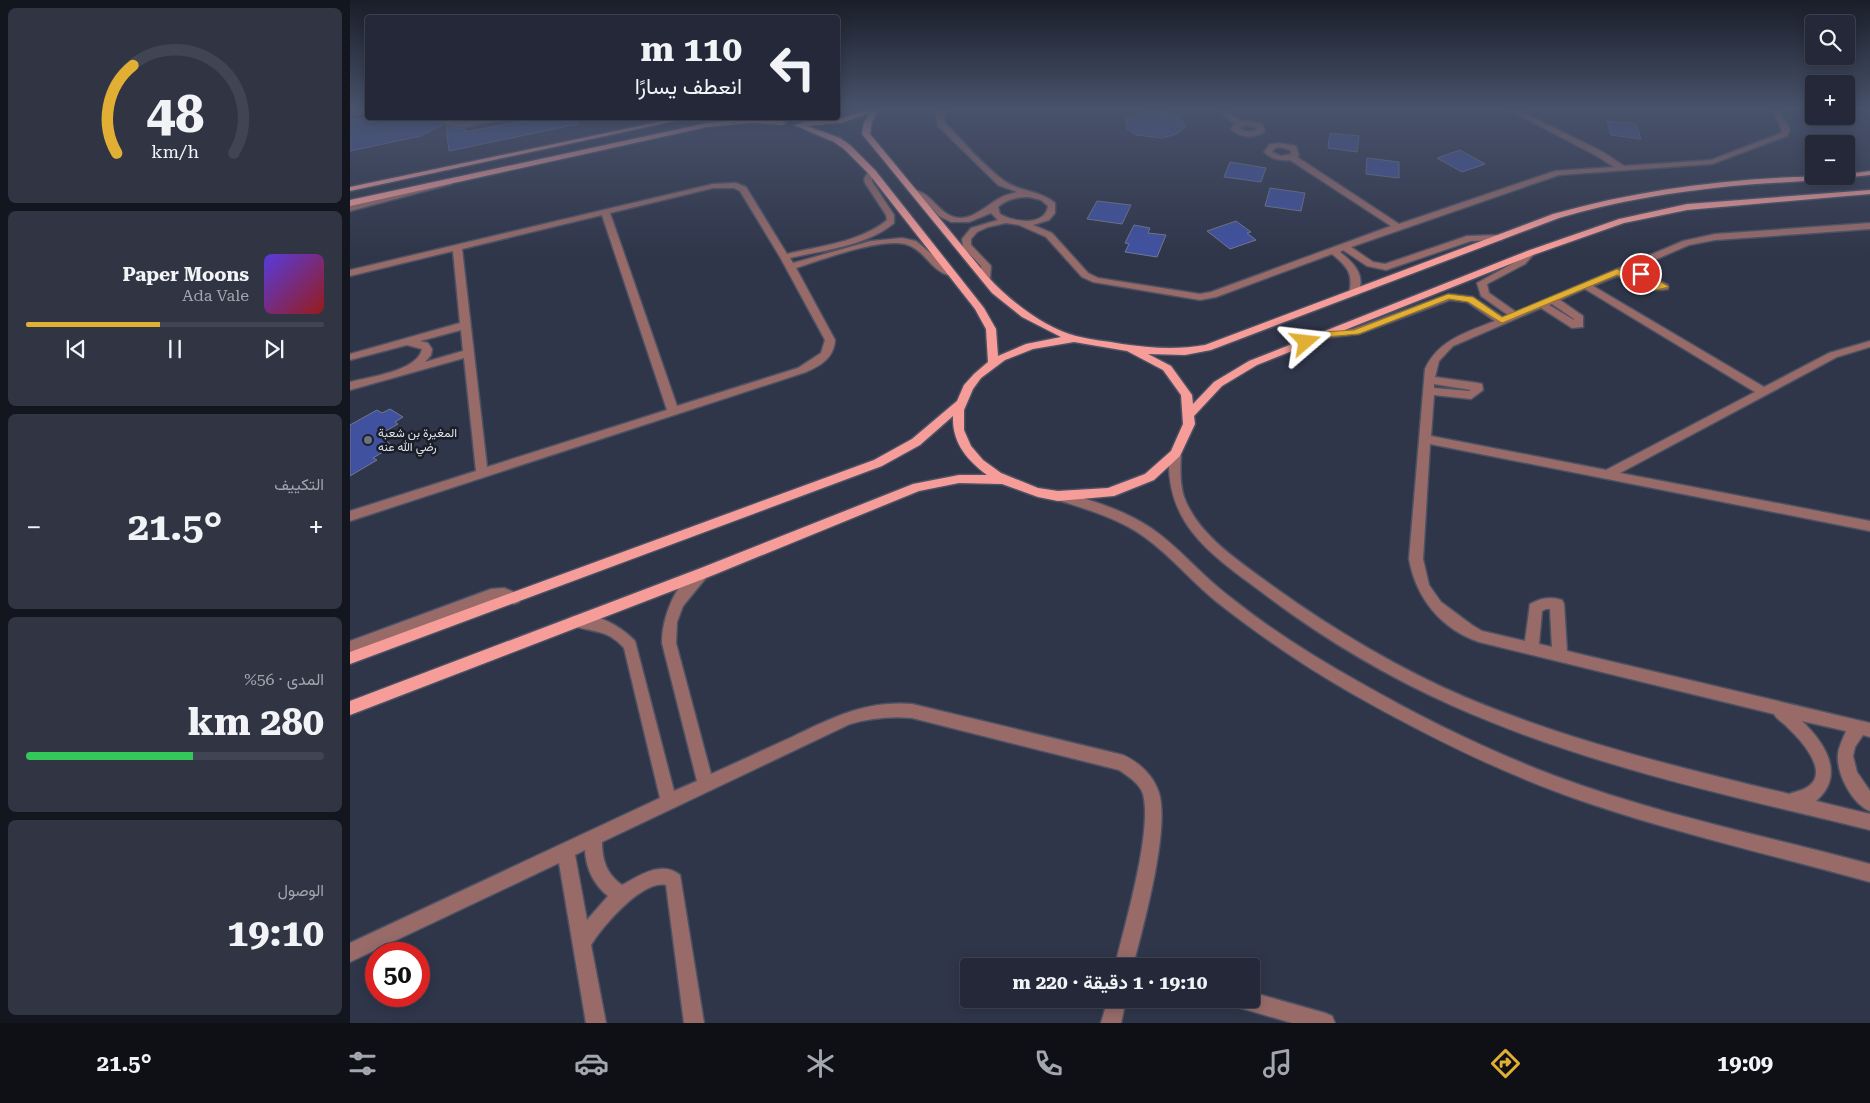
<!DOCTYPE html>
<html lang="ar">
<head>
<meta charset="utf-8">
<style>
	body { margin:0; font-family:"Roboto Serif",Vazirmatn,serif; background:#303443; color:#f1f3f6; direction:rtl; height:100vh; display:flex; flex-direction:column; font-size:19px; white-space:nowrap }
	* { box-sizing:border-box; margin:0 }
	p { font-size:16px; color:#a3a6ae }
	.icon { flex:none; width:28px; height:28px; fill:none; stroke:currentColor; stroke-width:2; stroke-linecap:round; stroke-linejoin:round }
	.map { position:relative; flex:1; overflow:hidden; direction:ltr }
	.panel { display:flex; flex-direction:column; gap:8px; padding:8px; background:#14161f; width:350px }
	.panel>* { flex:none }
	.guide { position:absolute; left:15px; top:15px; width:475px; height:105px; border-radius:5px; box-shadow:0 2px 12px #0003,0 0 0 1px #414453; direction:rtl; background:#242838; color:#f1f3f6; overflow:hidden }
	.tools { position:absolute; left:1455px; top:15px; display:grid; gap:10px }
	.tools a { display:grid; place-items:center; width:50px; height:50px; border-radius:5px; background:#242838; box-shadow:0 2px 12px #0003,0 0 0 1px #414453; font-size:25px }
	.speed { position:absolute; left:15px; top:942px; display:flex; gap:10px; font-size:25px; font-weight:700; text-align:center }
	.speed>* { display:grid; place-content:center; width:65px; height:65px; border-radius:50%; background:#242838; box-shadow:0 2px 12px #0003,0 0 0 1px #414453; line-height:1 }
	.speed .limit { border:8px solid #d22; background:#fff; color:#111 }
	.pin { position:absolute; display:grid; place-items:center; width:42px; height:42px; color:#fff; margin:-21px; border:2px solid #fff; border-radius:50%; box-shadow:0 1px 5px #0007 }
	.me { position:absolute; width:55px; margin:-28px; rotate:73deg; stroke-linejoin:round; filter:drop-shadow(0 0 4px #0008) }
	.turn { display:flex; align-items:center; gap:18px; height:105px; padding:0 15px; font-size:22px }
	.turn .icon { width:65px; height:65px; stroke-width:2.5 }
	.turn b { display:block; font-size:35px; line-height:42px }
	.big { font-size:38px; font-weight:700; line-height:1.1 }
	.panel .tile { flex:1; display:flex; flex-direction:column; justify-content:center; gap:8px; min-width:0; padding:0 18px; border-radius:8px; background:#303443 }
	.panel .dial { align-items:center; gap:0 }
	.dial svg { height:130px; overflow:visible; fill:none; stroke:#414453; stroke-width:7; stroke-linecap:round; text-anchor:middle }
	.dial text { fill:#f1f3f6; stroke:none }
	.song { display:flex; align-items:center; gap:15px }
	.cover { width:60px; height:60px; border-radius:8px; background:linear-gradient(135deg,hsl(250 70% 55%),hsl(0 70% 35%)) }
	.played { height:5px; border-radius:2px; background:linear-gradient(90deg,#e1af34 45%,#414453 45%) }
	.keys { display:flex; justify-content:space-around; direction:ltr }
	.heat { display:flex; justify-content:space-between; align-items:center; font-size:28px; direction:ltr }
	.charge { height:8px; border-radius:4px; background:linear-gradient(90deg,#34c759 56%,#414453 0) }
	.trip { position:absolute; left:610px; top:958px; width:300px; height:50px; border-radius:5px; background:#242838; box-shadow:0 2px 12px #0003,0 0 0 1px #414453; font-weight:700; line-height:50px; text-align:center; direction:rtl }
	.menu { display:flex; height:80px; justify-content:space-around; align-items:center; background:#0e1016; color:#a3a6ae }
	.menu .icon { width:35px; height:35px }
	.menu .selected { color:#e1af34 }
	.menu b { font-size:22px; color:#f1f3f6 }
	main { display:flex; flex:1; min-height:0 }
	.map>svg:first-child { display:block }
	.building { fill:#4051a0; stroke:#71788f }
	.lines { fill:none; stroke-linecap:round; stroke-linejoin:round }
	.minor-casing { stroke:#4c5264; stroke-width:3 }
	.major-casing { stroke:#4c5264; stroke-width:3 }
	.minor { fill:#986b69; fill-rule:evenodd }
	.major { fill:#f79d99; fill-rule:evenodd }
	.route { fill:#e1af34; stroke:#927222 }
	.worship-dot { fill:#6b7280; stroke:#1b1e27; stroke-width:2 }
	.labels { text-anchor:middle; dominant-baseline:central; stroke-width:5; stroke-linejoin:round; paint-order:stroke }
	.poi-label { font-size:12px; fill:#dee2ef; stroke:#1b1e27; text-anchor:start }
</style>
</head>
<body>
<main>
<div class="map">
<svg width="1520" height="1023" viewBox="0 0 1520 1023">
	<rect width="100%" height="100%" fill="#30364a"/>
	<g class="building">
		<polygon points="807,111 829,117 836,126 827,134 812,138 787,135 777,129 776,119 791,113"/>
		<polygon points="18,118 90,118 94,124 71,136 0,151 0,120"/>
		<polygon points="190,118 227,118 228,124 99,151 96,126 115,129 115,132"/>
		<polygon points="1257,121 1286,124 1291,139 1261,135"/>
		<polygon points="980,133 1009,136 1007,152 978,148"/>
		<polygon points="1110,150 1135,164 1112,172 1087,158"/>
		<polygon points="1017,158 1049,162 1049,178 1016,174"/>
		<polygon points="880,162 916,168 911,182 874,177"/>
		<polygon points="920,188 955,193 951,211 915,206"/>
		<polygon points="747,201 781,205 772,224 737,219"/>
		<polygon points="886,221 901,232 897,233 906,240 880,249 857,231"/>
		<polygon points="784,225 800,228 798,233 816,235 807,257 775,252 779,244 775,243"/>
		<polygon points="40,409 53,417 45,422 48,424 29,435 43,446 23,458 27,460 0,476 0,425 27,410 32,413"/>
	</g>
	<g class="lines">
		<g class="minor-casing">
			<g id="minor">
				<polygon points="11,108 18,108 18,111 0,115 0,111"/>
				<path d="M593 108H600L594 116 595 123C614 142 632 164 653 180 669 192 690 190 705 203V213L699 220 683 225 702 233 738 273 748 278 850 294 861 292 1041 226 940 160C930 161 921 159 914 152L920 144 930 143 946 146 949 155 947 157 1049 224 1205 171 1264 167 1247 156 1155 108H1164L1253 152 1274 166 1361 160 1431 133 1432 130 1421 108H1428L1440 130 1437 136 1362 164 1209 175 1001 247 1023 262 1035 264 1117 236 1149 235 1152 236V240L1121 241 1036 270 1017 266 993 250 990 252C1004 263 1017 276 1007 295H1001L999 293C1004 274 997 266 982 254L866 297 850 300 743 282 732 277 696 237 669 225 656 223 638 227 627 232 621 239V245L641 266 640 279 635 282 632 281 631 266 613 247 612 239 621 228 648 220 641 213 619 222H601L589 216 574 200 561 192 565 190C581 194 586 208 599 215 618 225 634 207 648 199 654 195 660 194 667 192L648 185 588 126 586 116ZM930 147 940 150 941 154 931 156 922 152 925 148ZM679 197 691 200 698 206C695 227 664 222 650 214L648 207C657 199 667 197 679 197Z"/>
				<path d="M864 108H872L892 122 896 121 912 124 915 131C905 139 890 138 881 129L885 124ZM896 125 906 128 907 130 898 132 889 128Z"/>
				<path d="M92 118H99L102 121C121 124 139 116 158 118L115 127 97 125Z"/>
				<path d="M519 170 526 172 522 179 523 183 544 215V223C517 246 474 250 440 258L443 263 521 241 552 238 566 241 603 272 598 275C581 270 574 250 558 245 534 236 471 260 446 268L485 340C484 358 470 366 456 372L0 521V511L126 471 114 358 0 390V382C19 377 68 371 72 349L57 345 0 360V354L110 323 103 251 0 276V270L363 184 386 183 396 187 437 254C469 246 511 242 537 220L536 215 515 183 514 179ZM363 188H384L390 191 430 257 475 340 471 353 448 368 327 406 260 213ZM252 215 317 410 137 467 112 249ZM111 330 113 351 75 362 81 355 82 349 78 343 70 341Z"/>
				<polygon points="99,180 102,180 102,184 0,211 0,205"/>
				<path d="M1520 223V229L1365 240 1339 245 1286 268 1318 285V289C1299 293 1285 284 1267 276L1243 286 1414 387 1479 353 1520 341V347L1487 357 1270 473 1520 521V531L1080 444 1073 559 1079 585 1091 602 1122 625 1132 631 1175 641 1180 604C1191 598 1200 596 1212 600L1214 604 1217 651 1520 723V737L1513 735 1505 747 1503 756 1507 772 1520 791V811C1502 804 1486 773 1488 754 1489 746 1493 739 1496 731L1452 721C1475 743 1496 775 1466 801L1520 814V830C1380 796 1236 765 1103 706 1036 676 972 638 913 593 862 555 816 526 819 456L825 452 831 456C830 470 830 484 834 497 849 537 892 563 924 587 984 630 1049 669 1117 698 1220 741 1330 768 1439 794 1447 791 1457 790 1463 782 1475 766 1449 738 1438 728 1434 723 1427 720 1424 714L1129 642C1091 629 1066 598 1059 559L1075 369C1088 340 1117 332 1145 321L1117 302 1100 300 1009 334 974 338 969 335 974 332 1003 329 1099 294 1123 297 1153 317 1158 315 1131 296 1127 283 1169 260 1180 250 1185 253 1175 264 1137 284 1139 293 1166 312 1333 241 1365 234ZM1278 271 1304 285 1275 272ZM1235 289 1405 392 1256 470 1081 436 1084 395 1121 399 1133 390 1132 384 1128 383 1085 377 1089 361 1103 346 1191 308 1222 328 1233 327V316L1210 300ZM1202 304 1224 319V320L1199 305ZM1084 384 1121 390 1119 391 1084 388ZM1196 609H1200L1202 647 1189 644 1192 611Z"/>
				<path d="M709 491C741 500 774 510 801 528 830 548 852 576 880 597 920 629 964 657 1009 682 1072 718 1137 750 1205 776 1307 814 1415 836 1520 864V882C1426 856 1330 834 1238 803 1155 775 1077 736 1001 693 956 667 913 638 872 606 844 585 822 556 793 536 766 517 735 509 705 499L703 496Z"/>
				<path d="M353 568 358 569 360 573 333 606 327 622 326 643 361 774C388 762 415 749 442 737 481 718 517 700 562 704L773 755C789 762 804 776 809 793 820 830 793 927 783 966H765C774 927 803 831 793 794 790 784 778 776 769 770L562 718C541 716 521 718 500 724L252 842C252 861 257 874 272 885 290 875 312 860 330 875L354 1023H334L316 885C292 880 253 926 241 945L256 1023H236L209 863 0 962V943L310 798 274 648C256 628 243 633 221 625L219 621 221 617C242 609 271 626 285 641L324 791 347 781 312 643C312 618 326 577 353 568ZM235 850C236 869 244 885 258 896L237 920 225 855Z"/>
				<polygon points="154,588 169,594 171,598 169,602 164,604 153,600 142,601 0,653 0,641 141,589"/>
				<polygon points="901,992 975,1013 982,1016 985,1023 942,1023 884,1006 882,999 901,999"/>
				<polygon points="758,999 776,999 771,1023 751,1023"/>
			</g>
		</g>
		<g class="major-casing">
			<g id="major">
				<path d="M519 108H530L522 122 520 134 638 277C660 301 695 328 726 336 741 340 757 341 772 344 799 348 827 350 855 345L1203 214C1298 187 1398 176 1496 176V174L1520 171V175C1475 181 1428 182 1382 186 1323 192 1266 201 1209 218L861 350 835 355 798 354 821 366 842 395 843 404 864 382 899 361 1177 251 1269 219 1337 204 1520 190V194L1337 210 1274 223 1183 255 907 365 872 386 844 416 845 424 830 456 804 480 764 496 708 501 688 497 652 484 609 483 569 491 361 576 0 715V701L351 568 563 484 609 475H637C617 460 602 443 603 416L570 445 532 466 0 664V652L524 460 562 439 607 401 614 385 624 374 638 362 636 329 625 309 519 174 494 149 484 142 444 125 455 122 490 119ZM520 113 514 122 512 134 642 293 672 317 711 337 676 344 648 356 646 329 634 308 525 170 500 145 490 138 457 126 491 123ZM724 342 777 351 813 370 831 395 833 424 821 451 795 474 758 488 708 491 688 488 651 473 633 460 621 446 614 430V410L623 389 631 378 655 360 683 349Z"/>
				<polygon points="327,118 339,118 0,191 0,187"/>
				<polygon points="402,119 432,121 436,123 432,125 402,123 357,127 0,206 0,200 357,123"/>
			</g>
		</g>
		<use href="#minor" class="minor"/>
		<use href="#major" class="major"/>
	</g>
	<linearGradient id="sky" x2="0" y2="1"><stop stop-color="#1a1e29"/><stop offset="0.43" stop-color="#48526b"/><stop offset="1" stop-color="#48526b" stop-opacity="0"/></linearGradient>
	<rect width="1520" height="252" fill="url(#sky)"/>
	<polygon class="route" points="1267,269 1306,286 1286,274 1294,272 1319,287 1301,291 1267,275 1152,323 1118,302 1099,299 1009,334 975,337 956,345 951,342 974,332 1004,330 1098,294 1123,297 1152,317"/>
	<circle class="worship-dot" cx="18" cy="440" r="5"/>
	<g class="labels">
		<g class="poi-label">
			<text x="28" y="433">المغيرة بن شعبة<tspan x="28" dy="14">رضي الله عنه</tspan></text>
		</g>
	</g>
</svg>
<div class="tools">
<a><svg class="icon" aria-label="search" viewBox="0 0 24 24"><circle cx="10" cy="10" r="6"/><path d="M15 15l6 6"/></svg></a>
<a>+</a>
<a>−</a>
</div>
<div class="speed"><div class="limit">50</div></div>
<div class="pin" style="left:1291px;top:274px;background:#d93025"><svg class="icon" aria-label="arrive" viewBox="0 0 24 24"><path d="M6 21V4h12l-3 4 3 4H6"/></svg></div>
<svg class="me" style="left:956px;top:342px" viewBox="-20 -20 40 40"><path d="M0-17L14 15 0 8-14 15z" fill="#e1af34" stroke="#fff" stroke-width="4"/></svg>
<div class="trip">19:10 · 1 دقيقة · 220 m</div>
<div class="guide">
<div class="turn"><svg class="icon" aria-label="left" viewBox="0 0 24 24"><path d="M17 20v-9H6M10 6l-5 5 5 5"/></svg><div><b>110 m</b>انعطف يسارًا</div></div>
</div>
</div>
<section class="panel">
<div class="tile dial"><svg viewBox="0 0 100 80">
<path d="M14 69A42 42 0 1 1 86 69"/>
<path d="M14 69A42 42 0 0 1 24 15" stroke="#e1af34"/>
<text x="50" y="56" font-size="32" font-weight="700">48</text>
<text x="50" y="72" font-size="11">km/h</text>
</svg></div>
<div class="tile">
<div class="song"><i class="cover"></i><div><b>Paper Moons</b><p>Ada Vale</p></div></div>
<div class="played"></div>
<div class="keys"><svg class="icon" aria-label="previous" viewBox="0 0 24 24"><path d="M18 5L8 12l10 7zM5 5v14"/></svg><svg class="icon" aria-label="pause" viewBox="0 0 24 24"><path d="M8 5v14M16 5v14"/></svg><svg class="icon" aria-label="next" viewBox="0 0 24 24"><path d="M6 5l10 7-10 7zM19 5v14"/></svg></div>
</div>
<div class="tile"><p>التكييف</p>
<div class="heat"><a>−</a><b class="big">21.5°</b><a>+</a></div>
</div>
<div class="tile"><p>المدى · 56%</p><b class="big">280 km</b><div class="charge"></div></div>
<div class="tile"><p>الوصول</p><b class="big">19:10</b></div>
</section>
</main>
<nav class="menu">
<b>19:09</b>
<svg class="icon selected" aria-label="directions" viewBox="0 0 24 24"><path d="M12 3l9 9-9 9-9-9zM9 14v-3h6M13 9l2 2-2 2"/></svg>
<svg class="icon" aria-label="music" viewBox="0 0 24 24"><path d="M9 18V5l10-2v13"/><circle cx="6" cy="18" r="3"/><circle cx="16" cy="16" r="3"/></svg>
<svg class="icon" aria-label="phone" viewBox="0 0 24 24"><path d="M5 4h4l2 5-3 2q2 4 5 5l2-3 5 2v4C11 20 4 13 5 4z"/></svg>
<svg class="icon" aria-label="climate" viewBox="0 0 24 24"><path d="M12 3v18M4 7l16 10M4 17L20 7"/></svg>
<svg class="icon" aria-label="car" viewBox="0 0 24 24"><path d="M5 17H2v-5l4-1 3-4h7l3 4 3 1v5h-3M9 17h6M6 11h13"/><circle cx="7" cy="17" r="2"/><circle cx="17" cy="17" r="2"/></svg>
<svg class="icon" aria-label="filters" viewBox="0 0 24 24"><path d="M4 7h16M4 17h16"/><circle cx="9" cy="7" r="2"/><circle cx="15" cy="17" r="2"/></svg>
<b>21.5°</b>
</nav>
</body>
</html>
